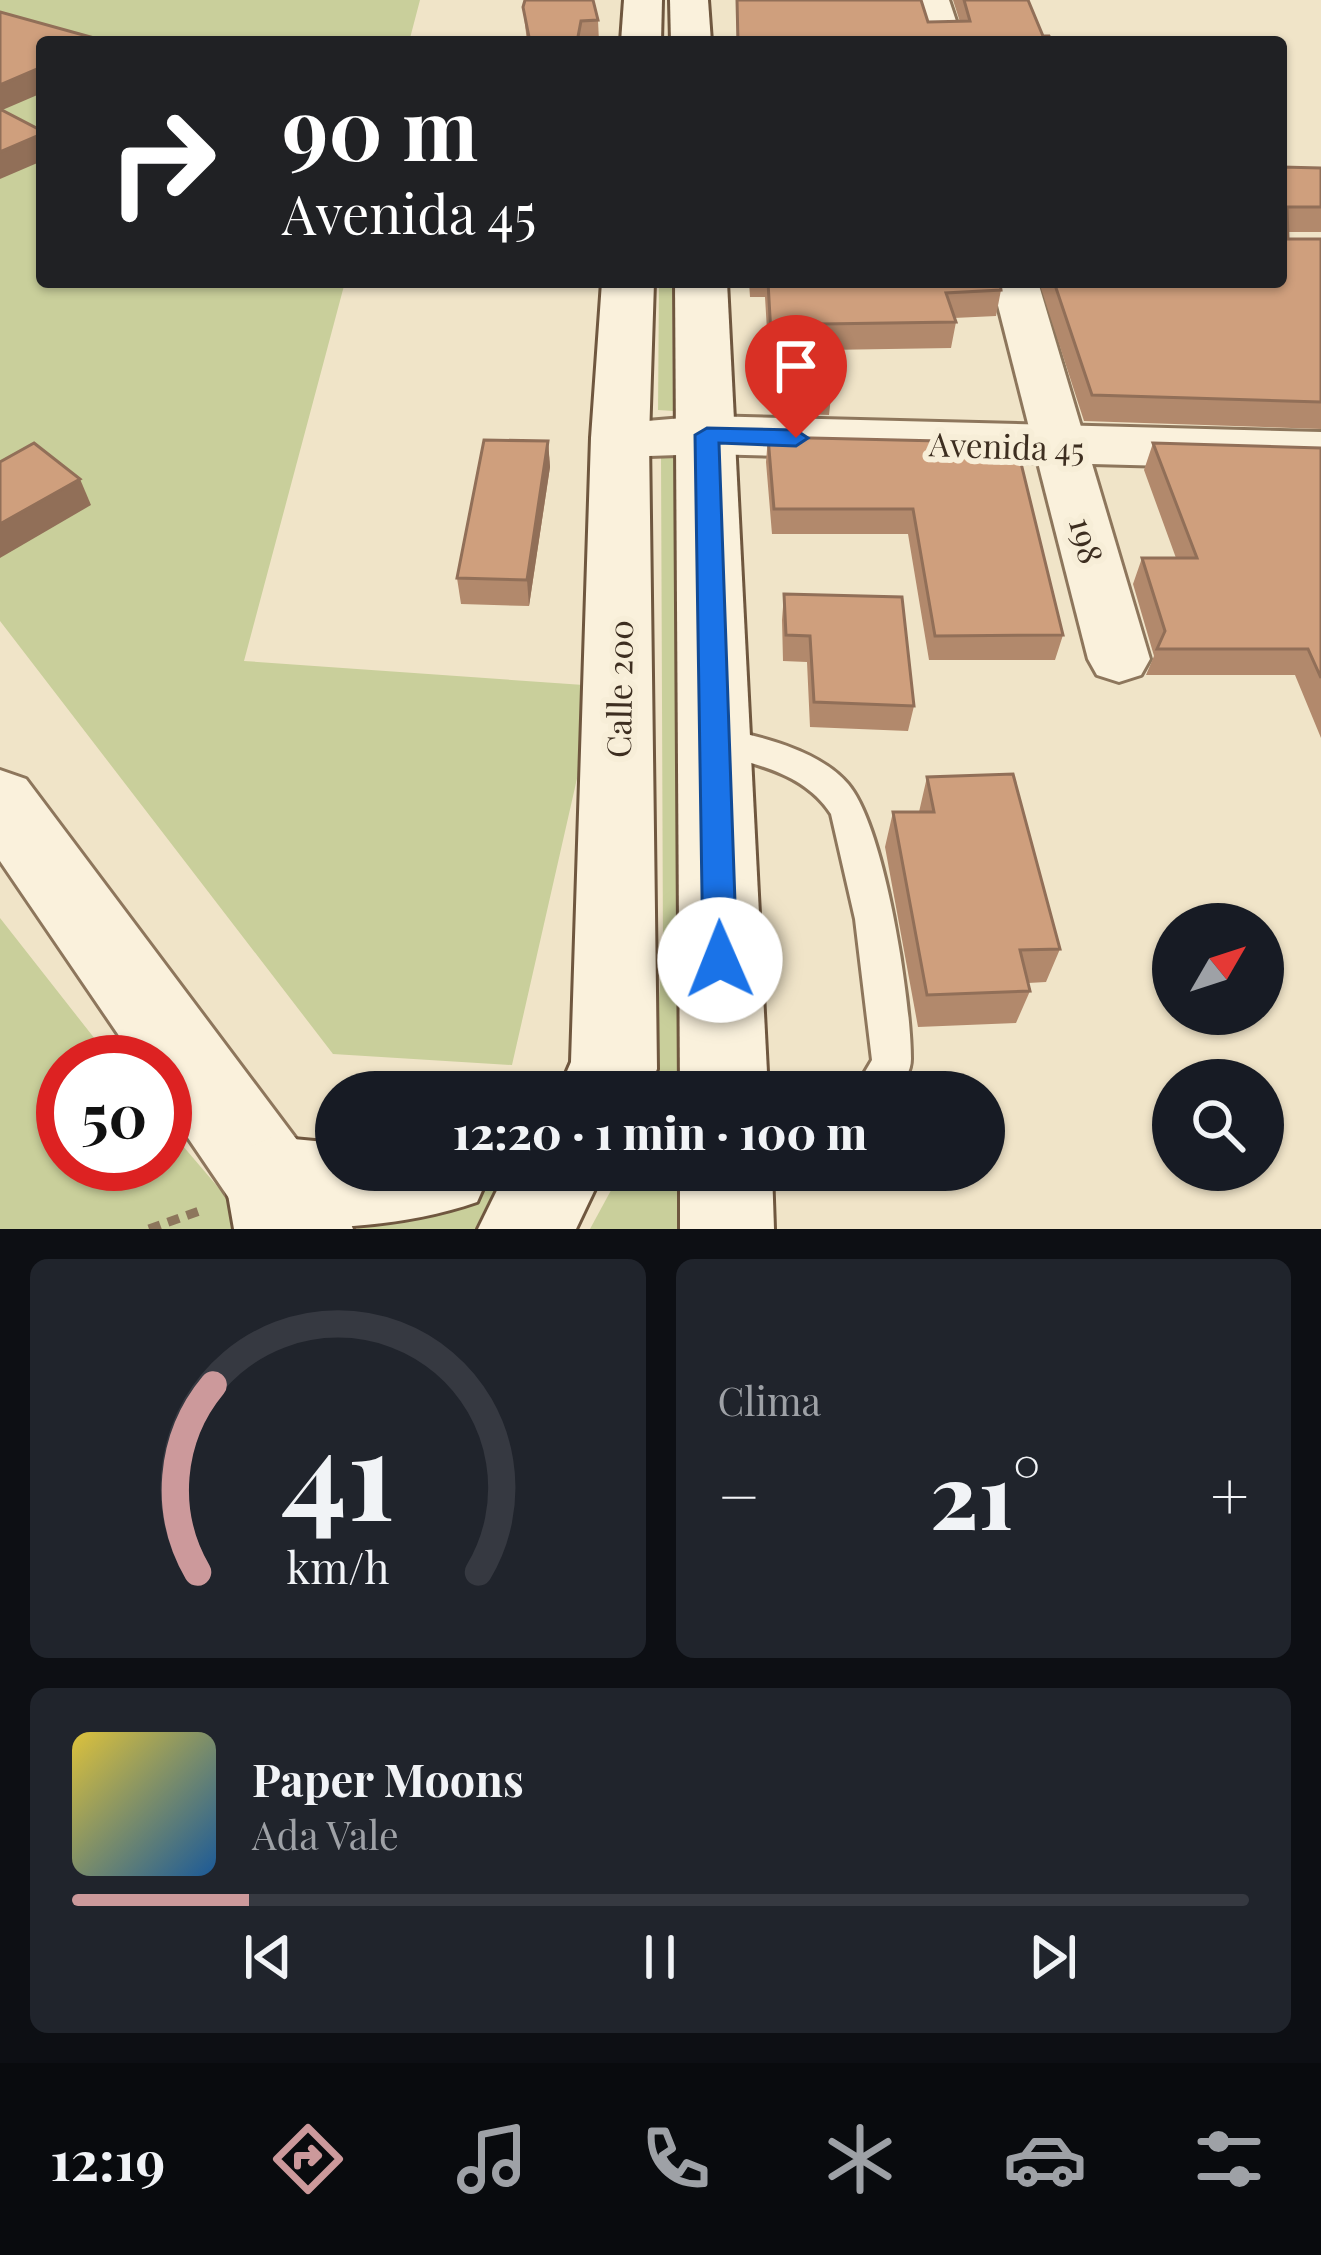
<!DOCTYPE html>
<html lang="es">
<head>
<meta charset="utf-8">
<style>
	body { margin:0; font-family:"Playfair Display",serif; background:#20242c; color:#f1f3f6; height:100vh; display:flex; flex-direction:column; font-size:45px; white-space:nowrap }
	* { box-sizing:border-box; margin:0 }
	p { font-size:39px; color:#9ea1a6 }
	.icon { flex:none; width:66px; height:66px; fill:none; stroke:currentColor; stroke-width:2; stroke-linecap:round; stroke-linejoin:round }
	.map { position:relative; height:1229px; overflow:hidden }
	.side { display:flex; flex-direction:column; gap:30px; padding:30px; background:#0d0f14; flex:1 }
	.side>* { flex:none }
	.top-card { position:absolute; left:36px; top:36px; width:1251px; height:252px; border-radius:12px; box-shadow:0 3px 9px #0004; background:#202124; color:#fff; overflow:hidden }
	.needle { width:78px; rotate:51deg }
	.fabs { position:absolute; left:1152px; top:903px; display:grid; gap:24px }
	.fabs a { display:grid; place-items:center; width:132px; height:132px; border-radius:50%; background:#171b24; box-shadow:0 3px 9px #0004; font-size:60px }
	.speed { position:absolute; left:36px; top:1035px; display:flex; gap:24px; font-size:60px; font-weight:700; text-align:center }
	.speed>* { display:grid; place-content:center; width:156px; height:156px; border-radius:50%; background:#171b24; box-shadow:0 3px 9px #0004; line-height:1 }
	.speed .limit { border:18px solid #d22; background:#fff; color:#111 }
	.pin { position:absolute; display:grid; place-items:center; width:102px; height:102px; color:#fff; margin:-123px -51px; border-radius:50% 50% 50% 0; rotate:-45deg; box-shadow:0 0 12px #0007 }
	.pin .icon { rotate:45deg }
	.me { position:absolute; width:132px; margin:-66px; rotate:359deg; stroke-linejoin:round; filter:drop-shadow(0 0 9px #0008) }
	.turn { display:flex; align-items:center; gap:42px; height:252px; padding:0 48px; font-size:54px }
	.turn .icon { width:156px; height:156px; stroke-width:2.5 }
	.turn b { display:block; font-size:84px; line-height:102px }
	.big { font-size:90px; font-weight:800; line-height:1.1 }
	.side .tile { flex:1; display:flex; flex-direction:column; justify-content:center; gap:18px; min-width:0; padding:0 42px; border-radius:18px; background:#20242c }
	.side .dial { align-items:center; gap:0 }
	.dial svg { height:312px; overflow:visible; fill:none; stroke:#363941; stroke-width:7; stroke-linecap:round; text-anchor:middle }
	.dial text { fill:#f1f3f6; stroke:none }
	.song { display:flex; align-items:center; gap:36px }
	.cover { width:144px; height:144px; border-radius:18px; background:linear-gradient(135deg,hsl(50 70% 55%),hsl(210 70% 35%)) }
	.played { height:12px; border-radius:6px; background:linear-gradient(90deg,#cc999b 15%,#363941 15%) }
	.keys { display:flex; justify-content:space-around; direction:ltr }
	.heat { display:flex; justify-content:space-between; align-items:center; font-size:66px; direction:ltr }
	.side .tiles { flex:1; display:grid; gap:30px; grid-template-columns:1fr 1fr }
	.tile:last-child { grid-column:span 2 }
	.trip { position:absolute; left:315px; top:1071px; width:690px; height:120px; border-radius:60px; background:#171b24; box-shadow:0 3px 9px #0004; font-weight:800; line-height:120px; text-align:center }
	.dock { display:flex; height:192px; justify-content:space-around; align-items:center; background:#090b0e; color:#9ea1a6 }
	.dock .icon { width:84px; height:84px }
	.dock .selected { color:#cc999b }
	.dock b { font-size:54px; color:#f1f3f6 }
	.map>svg:first-child { display:block }
	.green { fill:#c9cf9b }
	.lines { fill:none; stroke-linecap:round; stroke-linejoin:round }
	.service-casing { stroke:#8d765c; stroke-width:6 }
	.minor-casing { stroke:#8d765c; stroke-width:6 }
	.tertiary-casing { stroke:#8d765c; stroke-width:6 }
	.secondary-casing { stroke:#6f573f; stroke-width:6 }
	.path { stroke:#8d765c; stroke-width:9; stroke-dasharray:12 8; stroke-linecap:butt }
	.service { fill:#faf1dc; fill-rule:evenodd }
	.minor { fill:#faf1dc; fill-rule:evenodd }
	.tertiary { fill:#faf1dc; fill-rule:evenodd }
	.secondary { fill:#faf1dc; fill-rule:evenodd }
	.wall { fill:#b2896c }
	.shaded-wall { fill:#916f58 }
	.building { fill:#cf9f7d; stroke:#916f58; stroke-width:3 }
	.route { fill:#1a73e8; stroke:#114b97; stroke-width:3 }
	.labels { text-anchor:middle; dominant-baseline:central; stroke-width:12; stroke-linejoin:round; paint-order:stroke }
	.street-label { font-size:33px; fill:#3d2e20; stroke:#f7eed8 }
</style>
</head>
<body>
<div class="map">
<svg width="1321" height="1229" viewBox="0 0 1321 1229">
	<rect width="100%" height="100%" fill="#f0e4c8"/>
	<g class="green">
		<polygon points="0,0 420,0 409,42 42,42 42,282 345,282 244,661 598,686 512,1065 333,1054 0,621"/>
		<polygon points="659,282 672,282 673,411 658,410"/>
		<polygon points="661,454 675,454 687,1092 651,1092 663,950"/>
		<polygon points="0,918 113,1062 63,1062 63,1164 165,1164 165,1125 229,1200 231,1229 0,1229"/>
		<polygon points="622,1170 689,1170 690,1229 590,1229"/>
		<polygon points="503,1173 475,1229 358,1229 354,1224 422,1216"/>
	</g>
	<g class="lines">
		<g class="service-casing">
			<path id="service" d="M715 727C758 736 818 749 848 784 885 828 911 1000 911 1059 911 1072 903 1082 896 1092H853L872 1060 855 919 831 814C802 770 750 764 703 749L699 740 703 731Z"/>
		</g>
		<g class="minor-casing">
			<g id="minor">
				<polygon points="915,0 949,0 963,42 927,42"/>
				<polygon points="992,282 1038,282 1150,659 1141,675 1119,682 1097,675 1088,659"/>
			</g>
		</g>
		<g class="tertiary-casing">
			<g id="tertiary">
				<polygon points="707,416 1321,432 1321,470 707,454 620,457 599,451 591,438 599,425"/>
				<polygon points="0,770 26,779 339,1196 353,1229 250,1229 165,1104 165,1062 137,1062 0,861"/>
			</g>
		</g>
		<g class="secondary-casing">
			<g id="secondary">
				<polygon points="624,0 662,0 661,42 621,42"/>
				<polygon points="670,0 708,0 711,42 671,42"/>
				<polygon points="602,282 654,282 649,438 657,1069 647,1092 558,1092 571,1062 591,438"/>
				<polygon points="675,282 727,282 768,1092 680,1092"/>
				<path d="M272 1137 336 1143V1170H491L477 1202C399 1229 318 1229 234 1229L226 1183 240 1151Z"/>
				<polygon points="507,1170 604,1170 576,1229 478,1229"/>
				<polygon points="680,1170 772,1170 774,1229 680,1229"/>
			</g>
		</g>
		<polyline class="path" points="149,1229 205,1209"/>
		<use href="#service" class="service"/>
		<use href="#minor" class="minor"/>
		<use href="#tertiary" class="tertiary"/>
		<use href="#secondary" class="secondary"/>
	</g>
	<g class="wall">
		<polygon points="736,0 921,0 928,22 960,22 953,0 1028,0 1043,36 1052,42 737,42"/>
		<polygon points="523,7 598,20 599,42 527,42"/>
		<polygon points="1281,167 1321,168 1321,232 1287,232 1288,239 1321,239 1321,429 1084,421 1039,282 1281,282"/>
		<polygon points="749,282 1000,282 1001,290 996,316 954,318 956,322 951,348 826,350 832,388 829,415 772,413 765,297 750,297"/>
		<polygon points="768,437 943,455 1063,635 1055,660 929,660 908,534 772,534 766,462"/>
		<polygon points="548,441 550,467 529,606 461,604 457,578"/>
		<polygon points="1153,443 1321,448 1321,738 1295,675 1146,675 1154,656 1133,584 1142,558 1176,558 1144,470"/>
		<polygon points="784,594 914,706 908,731 810,727 807,662 783,661 782,620"/>
		<polygon points="927,777 1060,949 1046,982 1028,983 1030,991 1016,1023 918,1027 885,847 893,812 919,812"/>
	</g>
	<g class="shaded-wall">
		<polygon points="42,67 42,93 0,111 0,85"/>
		<polygon points="42,134 42,161 0,179 0,152"/>
		<polygon points="548,441 550,467 529,606 527,580"/>
		<polygon points="80,479 91,505 0,558 0,524"/>
	</g>
	<g class="building">
		<polygon points="525,0 593,0 598,20 581,21 577,42 530,42 523,7"/>
		<polygon points="737,0 921,0 928,22 970,21 964,0 1028,0 1043,36 1049,36 1052,42 738,42"/>
		<polygon points="0,12 105,41 42,42 42,67 0,85"/>
		<polygon points="0,109 42,131 42,134 0,152"/>
		<polygon points="1281,167 1321,168 1321,207 1287,207 1288,239 1321,239 1321,402 1092,395 1054,282 1281,282"/>
		<polygon points="768,282 1000,282 1001,290 946,293 956,322 822,324 832,388 774,387"/>
		<polygon points="768,437 940,441 943,455 1019,455 1063,635 935,636 913,509 774,509"/>
		<polygon points="484,440 548,441 527,580 457,578"/>
		<polygon points="34,443 80,479 0,524 0,462"/>
		<polygon points="1153,443 1321,448 1321,678 1308,649 1157,649 1165,631 1142,558 1197,558"/>
		<polygon points="784,594 902,597 914,706 814,702 810,636 786,635"/>
		<polygon points="1013,774 1060,949 1020,950 1030,991 927,995 893,812 934,812 927,777"/>
	</g>
	<polygon class="route" points="707,428 796,430 808,438 796,446 719,443 737,960 732,971 720,975 708,971 703,960 695,435"/>
	<g class="labels">
		<g class="street-label">
			<text transform="translate(1007 445) rotate(2)">Avenida 45</text>
			<text transform="translate(1088 540) rotate(75)">198</text>
			<text transform="translate(618 689) rotate(-89)">Calle 200</text>
		</g>
	</g>
</svg>
<div class="fabs">
<a><svg class="needle" viewBox="-14 -14 28 28"><path d="M0-13l5 13h-10z" fill="#e53935"/><path d="M0 13l5-13h-10z" fill="#9ea1a6"/></svg></a>
<a><svg class="icon" aria-label="search" viewBox="0 0 24 24"><circle cx="10" cy="10" r="6"/><path d="M15 15l6 6"/></svg></a>
</div>
<div class="speed"><div class="limit">50</div></div>
<div class="pin" style="left:796px;top:438px;background:#d93025"><svg class="icon" aria-label="arrive" viewBox="0 0 24 24"><path d="M6 21V4h12l-3 4 3 4H6"/></svg></div>
<svg class="me" style="left:720px;top:960px" viewBox="-20 -20 40 40"><circle r="19" fill="#fff"/><path d="M0-13L10 11 0 6-10 11z" fill="#1a73e8"/></svg>
<div class="trip">12:20 · 1 min · 100 m</div>
<div class="top-card">
<div class="turn"><svg class="icon" aria-label="right" viewBox="0 0 24 24"><path d="M7 20v-9h11M14 6l5 5-5 5"/></svg><div><b>90 m</b>Avenida 45</div></div>
</div>
</div>
<section class="side">
<div class="tiles">
<div class="tile dial"><svg viewBox="0 0 100 80">
<path d="M14 69A42 42 0 1 1 86 69"/>
<path d="M14 69A42 42 0 0 1 18 21" stroke="#cc999b"/>
<text x="50" y="56" font-size="32" font-weight="700">41</text>
<text x="50" y="72" font-size="11">km/h</text>
</svg></div>
<div class="tile"><p>Clima</p>
<div class="heat"><a>−</a><b class="big">21°</b><a>+</a></div>
</div>
<div class="tile">
<div class="song"><i class="cover"></i><div><b>Paper Moons</b><p>Ada Vale</p></div></div>
<div class="played"></div>
<div class="keys"><svg class="icon" aria-label="previous" viewBox="0 0 24 24"><path d="M18 5L8 12l10 7zM5 5v14"/></svg><svg class="icon" aria-label="pause" viewBox="0 0 24 24"><path d="M8 5v14M16 5v14"/></svg><svg class="icon" aria-label="next" viewBox="0 0 24 24"><path d="M6 5l10 7-10 7zM19 5v14"/></svg></div>
</div>
</div>
</section>
<nav class="dock">
<b>12:19</b>
<svg class="icon selected" aria-label="directions" viewBox="0 0 24 24"><path d="M12 3l9 9-9 9-9-9zM9 14v-3h6M13 9l2 2-2 2"/></svg>
<svg class="icon" aria-label="music" viewBox="0 0 24 24"><path d="M9 18V5l10-2v13"/><circle cx="6" cy="18" r="3"/><circle cx="16" cy="16" r="3"/></svg>
<svg class="icon" aria-label="phone" viewBox="0 0 24 24"><path d="M5 4h4l2 5-3 2q2 4 5 5l2-3 5 2v4C11 20 4 13 5 4z"/></svg>
<svg class="icon" aria-label="climate" viewBox="0 0 24 24"><path d="M12 3v18M4 7l16 10M4 17L20 7"/></svg>
<svg class="icon" aria-label="car" viewBox="0 0 24 24"><path d="M5 17H2v-5l4-1 3-4h7l3 4 3 1v5h-3M9 17h6M6 11h13"/><circle cx="7" cy="17" r="2"/><circle cx="17" cy="17" r="2"/></svg>
<svg class="icon" aria-label="filters" viewBox="0 0 24 24"><path d="M4 7h16M4 17h16"/><circle cx="9" cy="7" r="2"/><circle cx="15" cy="17" r="2"/></svg>
</nav>
</body>
</html>
